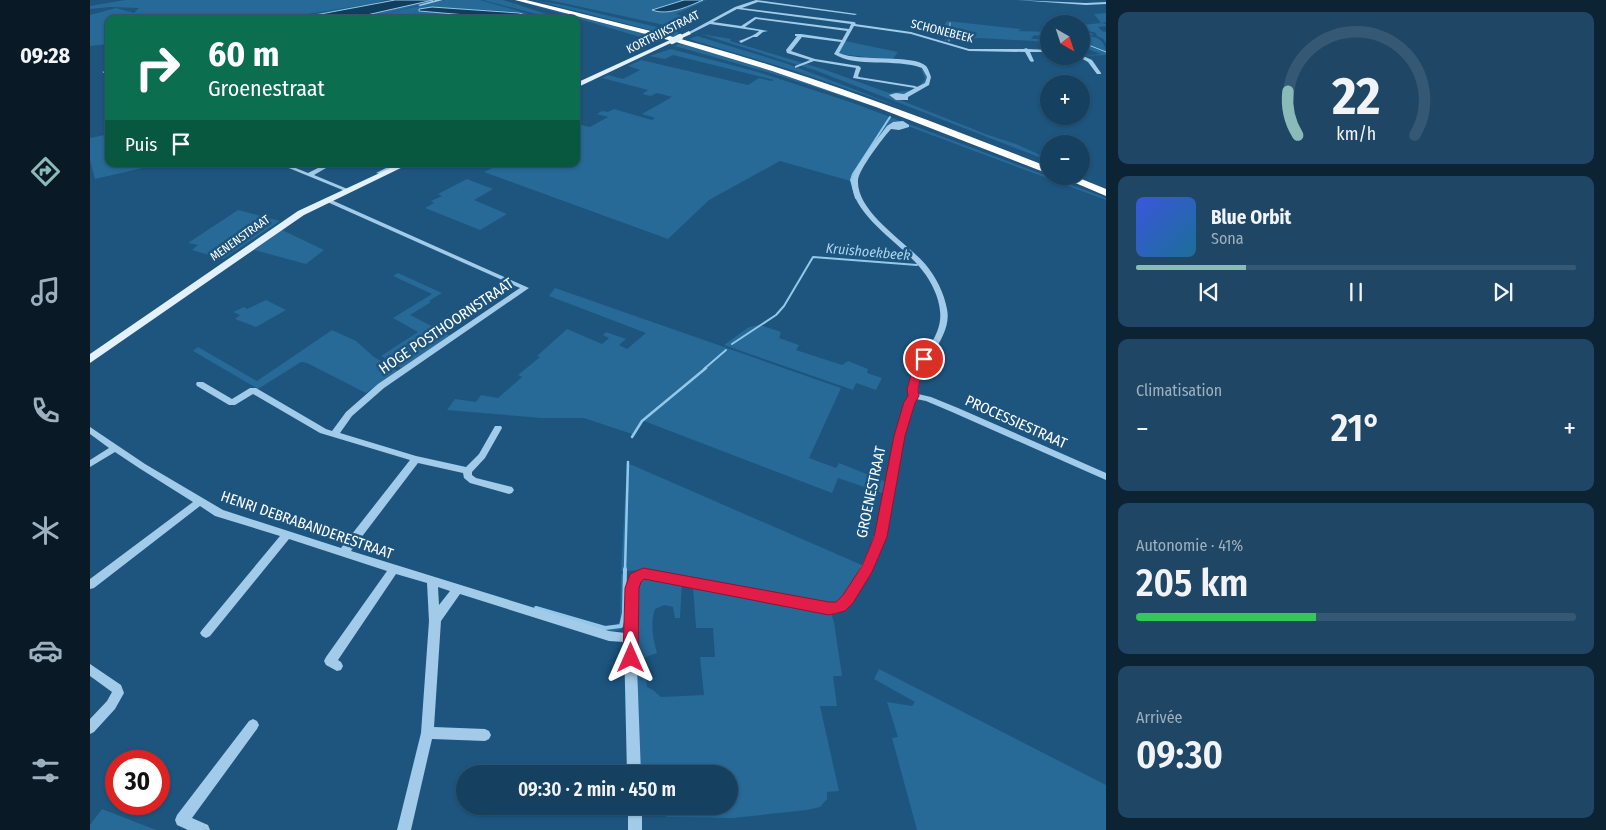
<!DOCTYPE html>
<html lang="fr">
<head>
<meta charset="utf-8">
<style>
	body { margin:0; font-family:"Fira Sans Condensed",sans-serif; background:#1f4765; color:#f1f3f6; height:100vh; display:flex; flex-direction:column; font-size:19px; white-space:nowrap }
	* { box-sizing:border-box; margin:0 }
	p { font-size:16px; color:#9eafbd }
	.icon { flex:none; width:28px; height:28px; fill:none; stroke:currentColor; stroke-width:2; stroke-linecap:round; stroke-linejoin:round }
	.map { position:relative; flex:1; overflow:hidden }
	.sheet { display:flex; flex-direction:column; gap:12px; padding:12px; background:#0c2334; width:500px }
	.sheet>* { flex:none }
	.guide { position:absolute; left:15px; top:15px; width:475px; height:152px; border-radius:10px; box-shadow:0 1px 4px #0004,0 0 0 1px #355974; background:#0b6e4f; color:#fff; overflow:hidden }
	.needle { width:32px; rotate:141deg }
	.buttons { position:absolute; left:950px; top:15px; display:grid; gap:10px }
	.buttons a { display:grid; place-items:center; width:50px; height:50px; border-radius:50%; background:#16405f; box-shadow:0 1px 4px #0004,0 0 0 1px #355974; font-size:25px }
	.speed { position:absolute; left:15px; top:750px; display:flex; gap:10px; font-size:25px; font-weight:700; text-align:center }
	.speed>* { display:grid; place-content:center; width:65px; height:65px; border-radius:50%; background:#16405f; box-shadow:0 1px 4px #0004,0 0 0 1px #355974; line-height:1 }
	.speed .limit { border:8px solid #d22; background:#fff; color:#111 }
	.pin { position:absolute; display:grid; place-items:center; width:42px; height:42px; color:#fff; margin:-21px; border:2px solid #fff; border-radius:50%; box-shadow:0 1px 5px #0007 }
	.me { position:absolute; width:55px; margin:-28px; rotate:0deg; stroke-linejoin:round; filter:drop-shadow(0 0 4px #0008) }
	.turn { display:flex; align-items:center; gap:18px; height:105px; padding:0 20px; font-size:22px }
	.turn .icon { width:65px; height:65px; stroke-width:2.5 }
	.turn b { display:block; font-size:35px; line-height:42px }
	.then { display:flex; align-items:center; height:48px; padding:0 20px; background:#0003; gap:10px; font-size:19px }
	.big { font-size:38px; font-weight:600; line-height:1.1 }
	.sheet .card { flex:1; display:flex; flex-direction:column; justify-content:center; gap:8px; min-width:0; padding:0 18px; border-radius:10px; background:#1f4765 }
	.sheet .dial { align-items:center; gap:0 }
	.dial svg { height:130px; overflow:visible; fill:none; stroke:#355974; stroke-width:7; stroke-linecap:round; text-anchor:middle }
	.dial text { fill:#f1f3f6; stroke:none }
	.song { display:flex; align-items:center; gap:15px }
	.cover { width:60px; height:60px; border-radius:8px; background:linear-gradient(135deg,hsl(230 70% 55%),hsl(200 70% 35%)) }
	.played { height:5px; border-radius:2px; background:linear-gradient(90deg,#8bbbb9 25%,#355974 25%) }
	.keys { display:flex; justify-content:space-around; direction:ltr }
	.heat { display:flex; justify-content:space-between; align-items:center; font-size:28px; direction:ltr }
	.charge { height:8px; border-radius:4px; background:linear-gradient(90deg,#34c759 41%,#355974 0) }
	.trip { position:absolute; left:366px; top:765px; width:282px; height:50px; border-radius:25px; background:#16405f; box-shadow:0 1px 4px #0004,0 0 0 1px #355974; font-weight:600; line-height:50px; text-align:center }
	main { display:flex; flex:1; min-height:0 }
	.dock { display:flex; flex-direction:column; width:90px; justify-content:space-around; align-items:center; background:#091a26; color:#9eafbd }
	.dock .icon { width:35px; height:35px }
	.dock .active { color:#8bbbb9 }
	.dock b { font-size:22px; color:#f1f3f6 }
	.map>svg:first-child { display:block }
	.green { fill:#276997 }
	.water { fill:#133d5d; stroke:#94c8ea }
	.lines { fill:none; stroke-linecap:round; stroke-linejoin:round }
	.stream-far3 { stroke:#94c8ea; stroke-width:1 }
	.stream-far2 { stroke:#94c8ea; stroke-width:2 }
	.stream-far1 { stroke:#94c8ea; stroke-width:2.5 }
	.stream { stroke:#94c8ea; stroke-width:4 }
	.minor { fill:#a1cbe8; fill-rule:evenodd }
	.major { fill:#e3f1fe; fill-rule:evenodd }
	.highway { fill:#fff; fill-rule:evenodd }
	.major-bridge { stroke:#e3f1fe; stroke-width:6 }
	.route { fill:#e11d48; stroke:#92132f }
	.labels { text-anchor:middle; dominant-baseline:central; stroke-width:5; stroke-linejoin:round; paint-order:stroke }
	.far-street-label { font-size:12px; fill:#fff; stroke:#1d557f }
	.far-water-label { font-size:14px; font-style:italic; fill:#acd5f0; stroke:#1d557f }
	.street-label { font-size:15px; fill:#fff; stroke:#1d557f }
</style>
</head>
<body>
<main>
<nav class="dock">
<b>09:28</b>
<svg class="icon active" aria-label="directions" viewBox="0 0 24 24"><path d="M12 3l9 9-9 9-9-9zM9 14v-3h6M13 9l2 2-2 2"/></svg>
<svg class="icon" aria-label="music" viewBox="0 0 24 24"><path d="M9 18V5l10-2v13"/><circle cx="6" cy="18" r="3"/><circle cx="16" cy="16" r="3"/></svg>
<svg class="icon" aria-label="phone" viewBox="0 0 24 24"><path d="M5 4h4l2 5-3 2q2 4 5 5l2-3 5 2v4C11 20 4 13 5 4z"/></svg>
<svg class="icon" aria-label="climate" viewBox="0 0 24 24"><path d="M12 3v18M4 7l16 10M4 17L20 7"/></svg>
<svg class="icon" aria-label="car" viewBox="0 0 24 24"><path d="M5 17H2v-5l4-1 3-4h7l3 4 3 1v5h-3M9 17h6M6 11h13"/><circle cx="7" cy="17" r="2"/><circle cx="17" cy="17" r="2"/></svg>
<svg class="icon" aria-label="filters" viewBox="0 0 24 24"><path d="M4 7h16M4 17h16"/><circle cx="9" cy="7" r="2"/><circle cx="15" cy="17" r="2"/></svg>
</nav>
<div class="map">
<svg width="1016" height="830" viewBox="0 0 1016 830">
	<rect width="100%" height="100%" fill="#1d557f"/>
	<g class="green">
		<polygon points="35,0 296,0 280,4 305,0 204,19 196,19 279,4 188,19 19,19 19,44 0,46 0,15 26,8 44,13 49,8 20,7 0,9 0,6"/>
		<path d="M343 0H349L294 14 355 0H390L453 18 444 19C433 6 350 10 330 11L423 19H361L350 16 323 15 295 19H275L286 15 259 19Z"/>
		<polygon points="393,0 413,0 472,19 465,19"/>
		<path d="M459 0H594L562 10C584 18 598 0 617 0L586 14 593 16 584 23 596 26 588 28Z"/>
		<polygon points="447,1 473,5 588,32 588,34 584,36"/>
		<polygon points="439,4 575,39 567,42"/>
		<polygon points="1016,13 1016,22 1012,23 1016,24 1016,26 1008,27 1012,31 1016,32 1016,43 1013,39 1007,36 1006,33 991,29 991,25 1011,23 1004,14"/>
		<polygon points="857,21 931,29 928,31 959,32 959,37 944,35 941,39 959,39 959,42 889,38 854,41 859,31 824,24 825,22 854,25"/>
		<path d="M991 30 1004 34 1000 36C1012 38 1016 44 1016 55L993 56 1011 54 991 47Z"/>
		<polygon points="611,34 641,39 640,41 733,69 799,93 821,90 830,85 835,79 830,66 838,77 836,84 815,94 806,93 800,96 898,135 926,144 959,159 959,161 727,71"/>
		<polygon points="607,36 698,64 813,108 708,72 599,39"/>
		<polygon points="755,41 808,52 802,60 749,54 748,50"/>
		<polygon points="590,43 652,61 801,112 684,74 585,46"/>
		<polygon points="581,49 668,72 763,103 1016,198 1016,200 807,122 802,122 797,127 764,182 690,161 619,200 578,239 394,172 410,164 486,164 486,124 500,127 518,117 507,114 512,111 518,112 524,109 562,120 565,118 552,114 582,97 567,93 561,96 552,94 558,90 512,78 518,75 533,79 550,70 538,66 551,60 658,85 669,78 681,81 684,80 583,55 575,59 559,56"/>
		<polygon points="19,134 19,164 70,164 5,179 0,160 0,138"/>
		<polygon points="377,179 403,189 384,200 417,214 390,230 335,208 344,203 341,201 352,196 348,194"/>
		<polygon points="148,210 190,221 133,259 102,250 108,245 98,243"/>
		<polygon points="192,230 234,250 216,264 164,250"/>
		<polygon points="308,273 352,293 339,301 341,302 320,315 361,336 311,368 291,356 328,332 303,318 342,294 303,276"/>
		<polygon points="465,288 751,388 719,458 746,468 749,463 799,483 795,494 748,478 742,493 554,421 545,435 494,418 451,418 357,410 365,399 386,402 391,395 408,398 432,377 428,375 450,357 447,356 477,329 512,344 519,338 513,335 516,332 536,339 529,345 537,349 556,333 459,296"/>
		<polygon points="176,300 196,310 166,327 145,319 150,315 143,312 154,307 157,309"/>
		<polygon points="670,325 691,332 689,338 709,345 706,350 752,365 758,361 778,369 777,373 792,378 786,390 766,383 763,390 634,345 659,327"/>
		<polygon points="242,330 266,341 284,357 308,371 276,393 217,363 211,362 168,389 103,351 108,347 167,381"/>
		<polygon points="537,464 542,465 774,566 753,600 744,603 732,604 561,570 531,571"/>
		<path d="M531 574 537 575C537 585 540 621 533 628 529 632 522 631 517 631L445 611V606L512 626 524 627 530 622Z"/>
		<path d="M562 577 592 583 590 618H585L583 607 574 605 565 609C560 624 563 638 567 653L553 658 557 687 563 690 571 697 614 695 610 657H625L623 628H606L603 587 605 585 741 613 744 622 752 676H743L747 706H730L749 791 737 792V799L730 807 717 810 643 818 578 817 563 813 554 808V806H640V774H550L545 591 548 582Z"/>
		<polygon points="789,669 1016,785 1016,830 827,830 802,738 808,737 797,702 822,706 825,702 784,679"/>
		<polygon points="12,809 66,830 0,830 0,825"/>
	</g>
	<g class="water">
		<polygon points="305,0 343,0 259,19 204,19"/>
		<path d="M594 0H613C597 7 578 16 562 10Z"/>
		<polygon points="342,7 429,13 445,18 423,19 329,11 329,9"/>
	</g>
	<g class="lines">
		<g class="stream-far3">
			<polyline points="859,41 860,23"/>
			<polyline points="991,42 1016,52"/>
			<polyline points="13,72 19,74"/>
		</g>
		<g class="stream-far2">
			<polyline points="766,198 761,180 763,174 800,117"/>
			<polyline points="642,344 686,315 694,306 723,257 827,265"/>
			<polyline points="614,369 636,350"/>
		</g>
		<g class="stream-far1">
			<polyline points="542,437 552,421 616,368"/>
			<polyline points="535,570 538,462"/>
		</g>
		<polyline class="stream" points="446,608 515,628 531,626 534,613 535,569"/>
		<g class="minor">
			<polygon points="346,0 353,0 330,6 328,5"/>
			<path d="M666 0 767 14 765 15 668 2 652 8 764 22 766 23 765 24 821 32 879 49H934L936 48 938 49 959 50V52H940L944 61 942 62 940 61 935 52 879 51 821 34 764 26 749 53C770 62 823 54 836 66 838 68 840 74 841 77L839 85 818 97V100H806L799 95 806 93 814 94 825 88 763 78 766 68 724 61 705 68V66L720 60 697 53 696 50 707 36H705V34H711L752 40 757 31 666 19 655 27 678 31 673 32 667 37H663L651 43 649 41C656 38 664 36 669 31L620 24 600 34 597 33 645 7ZM647 9 761 24 759 29 665 17 651 26 623 22ZM712 37 751 42 744 54C766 68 805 58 832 68L837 77 835 83 827 87 825 86 769 77 768 76 771 68 769 66 725 59 701 51Z"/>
			<polygon points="927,0 996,3 1016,2 1016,4 996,5"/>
			<polygon points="991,55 1002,60 1011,73 1011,74 1007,74 998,62 989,57"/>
			<path d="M813 121 819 125V127L809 130 801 129C793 138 769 169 768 180 766 212 816 242 836 265 846 277 854 293 857 309 863 338 829 361 828 394L841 397 868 408 1016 473V480L862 412 836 401 826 399C814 421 812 449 808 474 801 514 792 552 771 587 764 599 759 609 745 614L563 578 554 577 548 583 546 638 551 774H537L534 642 519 641 370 594 351 621 344 727 395 729 399 731 401 735 399 739 395 741 342 739 321 830H307L331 733 339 621 337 583 306 574 248 660 251 662 253 666 251 670 247 671 236 665 234 661 236 657 297 571 199 539 120 636 116 638 112 636 110 633 112 630 190 536 125 516 110 506 4 588 0 589V579L103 502 49 468 25 452 0 467V460L19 448 0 434V427L55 464 133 510 251 548 320 460 230 433 163 394 145 405H139L107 386 106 384 107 382H113L142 399 160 388H166L236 429 242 431 256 412 288 384 430 288 235 201 234 200 237 198 439 288 294 388 262 416 250 433 326 456 376 467 389 454 405 426H411L412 428 395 458 382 472V475L386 478 422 487 424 490 422 493 419 494 380 483 374 478 373 473 328 463 261 551 519 631 535 633 538 581 545 572 553 569 745 604C754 599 758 590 763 581 785 546 793 507 800 467 803 449 805 432 811 415 813 408 819 401 820 394 821 387 821 380 824 372 833 352 853 335 850 311 849 297 841 281 832 270 814 245 759 214 762 180 763 169 790 135 797 126L803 122ZM348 587 360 591 349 605Z"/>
			<polygon points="189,164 196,164 218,173 236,164 243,164 224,175 260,190 255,191"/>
			<polygon points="298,167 302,169 291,174 286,173"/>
			<polygon points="0,664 31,685 34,693 25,709 4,732 0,734 0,719 17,701 22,692 0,676"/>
			<polygon points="163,719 167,721 169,725 167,729 102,818 118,825 120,830 98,830 87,825 85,820 87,815 159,721"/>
			<rect x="538" y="806" width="14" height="24"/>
		</g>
		<g class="major">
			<polygon points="599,31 601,34 590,39 587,37"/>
			<polygon points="580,40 585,41 486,88 486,83"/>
			<polygon points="309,164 319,164 214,215 0,363 0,354 208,211"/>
		</g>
		<g class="highway">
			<path d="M425 0H436C521 21 606 41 689 68 780 97 869 132 959 167V174L786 107 682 71 586 42Z"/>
			<polygon points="969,176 984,176 1016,189 1016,196"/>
		</g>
		<polyline class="major-bridge" points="582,41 590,37"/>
	</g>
	<polygon class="route" points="834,356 840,359 832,372 828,389 829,396 825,403 815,436 797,537 782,572 763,603 755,611 739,615 554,579 551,582 549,588 548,658 546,663 541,665 535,663 533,658 535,588 540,574 553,568 739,602 746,602 753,595 772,566 784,537 804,436 814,402 818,396 817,389 822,372 831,357"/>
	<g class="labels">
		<g class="far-street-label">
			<text transform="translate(852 31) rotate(14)">SCHONEBEEK</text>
			<text transform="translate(573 32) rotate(-27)">KORTRIJKSTRAAT</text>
			<text transform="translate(150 238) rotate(-35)">MENENSTRAAT</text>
		</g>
		<g class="far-water-label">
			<text transform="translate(778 252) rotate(5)">Kruishoekbeek</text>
		</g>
		<g class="street-label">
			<text transform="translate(356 326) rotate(-34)">HOGE POSTHOORNSTRAAT</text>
			<text transform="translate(926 422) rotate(24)">PROCESSIESTRAAT</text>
			<text transform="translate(781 492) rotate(-78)">GROENESTRAAT</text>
			<text transform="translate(217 525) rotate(19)">HENRI DEBRABANDERESTRAAT</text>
		</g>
	</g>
</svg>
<div class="buttons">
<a><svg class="needle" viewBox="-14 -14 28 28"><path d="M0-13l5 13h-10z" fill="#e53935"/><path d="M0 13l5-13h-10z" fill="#9eafbd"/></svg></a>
<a>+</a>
<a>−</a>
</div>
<div class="speed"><div class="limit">30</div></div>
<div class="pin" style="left:834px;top:359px;background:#d93025"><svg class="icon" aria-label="arrive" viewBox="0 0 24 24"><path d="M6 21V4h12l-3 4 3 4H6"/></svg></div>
<svg class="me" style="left:541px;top:658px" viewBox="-20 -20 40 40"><path d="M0-17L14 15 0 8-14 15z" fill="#e11d48" stroke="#fff" stroke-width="4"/></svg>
<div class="trip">09:30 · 2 min · 450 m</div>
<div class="guide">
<div class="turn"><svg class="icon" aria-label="right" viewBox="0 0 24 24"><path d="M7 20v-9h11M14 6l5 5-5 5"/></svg><div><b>60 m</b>Groenestraat</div></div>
<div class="then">Puis<svg class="icon" aria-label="arrive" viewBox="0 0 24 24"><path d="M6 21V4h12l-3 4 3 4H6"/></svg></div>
</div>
</div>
<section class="sheet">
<div class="card dial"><svg viewBox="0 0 100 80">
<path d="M14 69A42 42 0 1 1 86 69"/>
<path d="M14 69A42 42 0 0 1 8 42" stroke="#8bbbb9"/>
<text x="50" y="56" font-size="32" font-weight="700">22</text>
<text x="50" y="72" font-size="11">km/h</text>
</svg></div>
<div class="card">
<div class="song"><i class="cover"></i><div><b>Blue Orbit</b><p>Sona</p></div></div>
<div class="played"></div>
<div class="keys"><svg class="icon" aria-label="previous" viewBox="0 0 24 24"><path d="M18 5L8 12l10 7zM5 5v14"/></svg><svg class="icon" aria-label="pause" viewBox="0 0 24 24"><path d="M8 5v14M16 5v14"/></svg><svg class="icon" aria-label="next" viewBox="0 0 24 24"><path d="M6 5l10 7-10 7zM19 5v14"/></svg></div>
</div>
<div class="card"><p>Climatisation</p>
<div class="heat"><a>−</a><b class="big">21°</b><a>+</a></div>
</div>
<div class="card"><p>Autonomie · 41%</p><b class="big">205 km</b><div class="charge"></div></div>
<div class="card"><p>Arrivée</p><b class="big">09:30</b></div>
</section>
</main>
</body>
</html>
